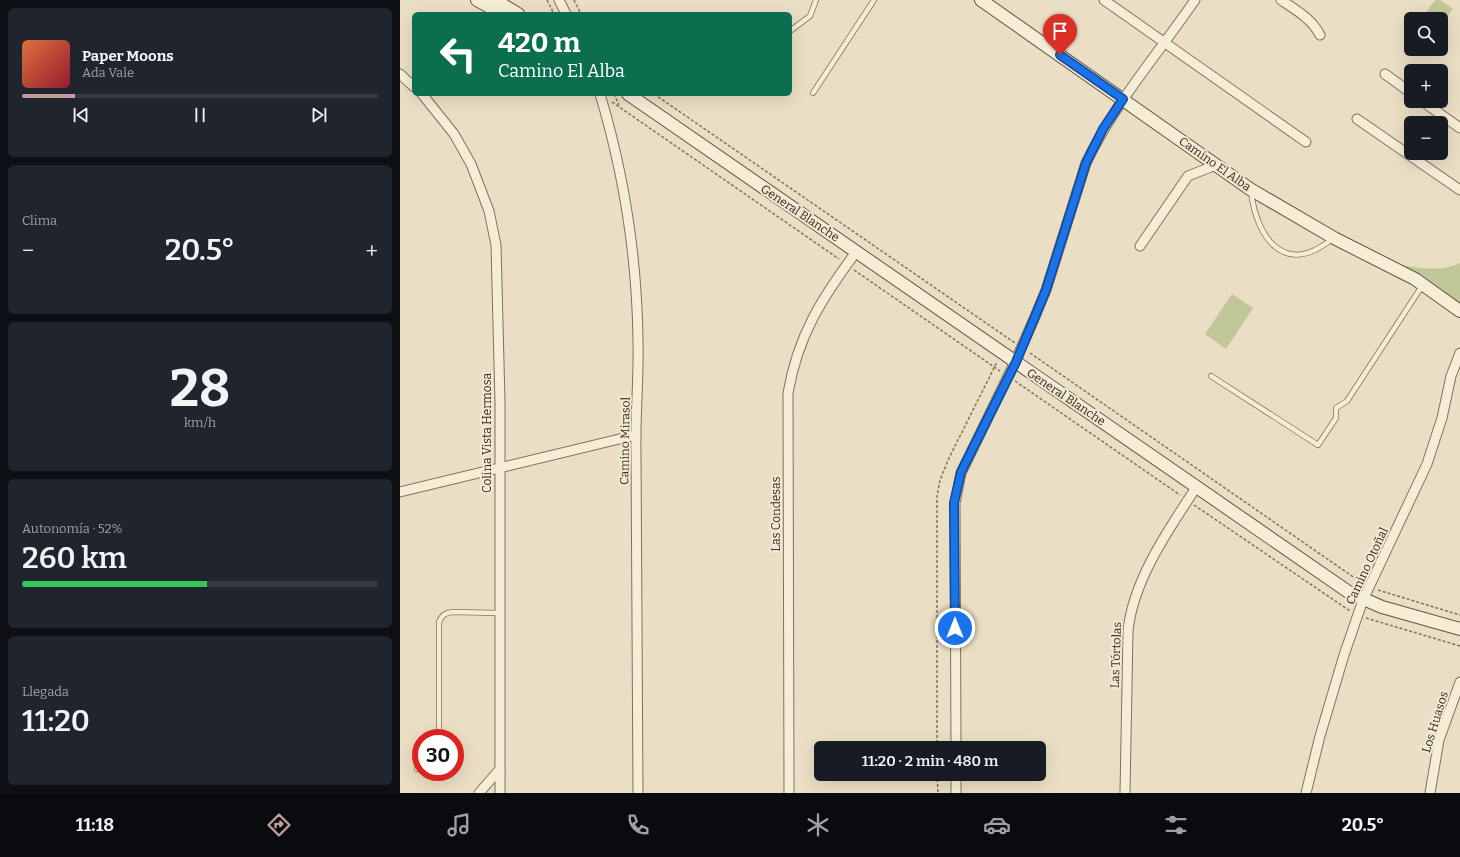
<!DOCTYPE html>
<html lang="es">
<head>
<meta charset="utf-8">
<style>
	body { margin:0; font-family:Bitter,serif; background:#20242c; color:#f1f3f6; height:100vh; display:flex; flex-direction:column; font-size:15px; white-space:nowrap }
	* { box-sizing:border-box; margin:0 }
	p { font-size:13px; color:#9ea1a6 }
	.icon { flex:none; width:22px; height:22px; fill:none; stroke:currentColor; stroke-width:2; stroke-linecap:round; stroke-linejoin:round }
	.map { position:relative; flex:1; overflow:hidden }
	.drawer { display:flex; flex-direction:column; gap:8px; padding:8px; background:#0d0f14; width:400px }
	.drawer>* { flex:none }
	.hud { position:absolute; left:12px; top:12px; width:380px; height:84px; border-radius:6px; box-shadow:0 4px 16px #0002; background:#0b6e4f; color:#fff; overflow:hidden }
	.fabs { position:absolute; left:1004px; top:12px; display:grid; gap:8px }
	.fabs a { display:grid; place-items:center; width:44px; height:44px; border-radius:6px; background:#171b24; box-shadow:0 4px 16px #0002; font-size:20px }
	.speed { position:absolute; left:12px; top:729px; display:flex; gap:8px; font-size:20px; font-weight:700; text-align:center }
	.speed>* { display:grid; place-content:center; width:52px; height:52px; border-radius:50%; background:#171b24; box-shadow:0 4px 16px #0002; line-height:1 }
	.speed .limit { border:6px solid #d22; background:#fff; color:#111 }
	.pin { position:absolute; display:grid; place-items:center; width:34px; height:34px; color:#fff; margin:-41px -17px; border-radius:50% 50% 50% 0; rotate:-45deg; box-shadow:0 0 4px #0007 }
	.pin .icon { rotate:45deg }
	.me { position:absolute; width:44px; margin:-22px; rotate:0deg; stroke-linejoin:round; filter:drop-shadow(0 0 3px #0008) }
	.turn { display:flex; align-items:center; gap:14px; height:84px; padding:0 20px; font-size:18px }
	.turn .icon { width:52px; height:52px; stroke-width:2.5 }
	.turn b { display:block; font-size:28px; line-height:34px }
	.big { font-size:30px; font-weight:600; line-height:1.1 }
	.drawer .tile { flex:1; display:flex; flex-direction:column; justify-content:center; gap:6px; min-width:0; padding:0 14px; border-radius:6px; background:#20242c }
	.drawer .dial { align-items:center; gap:0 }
	.dial b { font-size:52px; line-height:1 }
	.song { display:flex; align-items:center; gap:12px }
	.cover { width:48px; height:48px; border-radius:6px; background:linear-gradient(135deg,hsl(20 70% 55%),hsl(350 70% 35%)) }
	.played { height:4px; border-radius:2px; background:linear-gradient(90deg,#c49c9d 15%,#363941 15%) }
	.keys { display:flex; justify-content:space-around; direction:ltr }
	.heat { display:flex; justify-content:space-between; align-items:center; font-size:22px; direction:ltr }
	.charge { height:6px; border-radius:3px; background:linear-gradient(90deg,#34c759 52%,#363941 0) }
	.trip { position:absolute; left:414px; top:741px; width:232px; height:40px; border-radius:6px; background:#171b24; box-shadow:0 4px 16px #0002; font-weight:600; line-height:40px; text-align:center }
	.tab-bar { display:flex; height:64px; justify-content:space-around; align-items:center; background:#090b0e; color:#9ea1a6 }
	.tab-bar .icon { width:28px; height:28px }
	.tab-bar .selected { color:#c49c9d }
	.tab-bar b { font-size:18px; color:#f1f3f6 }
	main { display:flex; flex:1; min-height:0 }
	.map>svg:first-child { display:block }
	.green { fill:#c1c799 }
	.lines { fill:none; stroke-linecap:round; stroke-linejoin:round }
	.service-casing { stroke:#83715c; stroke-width:6 }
	.minor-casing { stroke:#83715c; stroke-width:11 }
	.secondary-casing { stroke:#65533f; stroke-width:14 }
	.path { stroke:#83715c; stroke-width:1.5; stroke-dasharray:3 2; stroke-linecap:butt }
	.service { stroke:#f6edd7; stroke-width:4.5 }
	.minor { stroke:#f6edd7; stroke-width:9 }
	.secondary { stroke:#f6edd7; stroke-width:12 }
	.route-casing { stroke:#114b97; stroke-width:10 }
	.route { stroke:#1a73e8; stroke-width:7 }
	.labels { text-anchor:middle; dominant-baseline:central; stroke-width:4; stroke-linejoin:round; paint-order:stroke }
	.street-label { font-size:12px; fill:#352a1f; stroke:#f2ead3 }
</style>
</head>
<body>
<main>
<section class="drawer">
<div class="tile">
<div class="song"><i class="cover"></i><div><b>Paper Moons</b><p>Ada Vale</p></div></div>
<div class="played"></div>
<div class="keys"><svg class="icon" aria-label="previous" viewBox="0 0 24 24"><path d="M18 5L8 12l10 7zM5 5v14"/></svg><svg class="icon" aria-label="pause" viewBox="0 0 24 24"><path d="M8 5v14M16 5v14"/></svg><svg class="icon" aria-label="next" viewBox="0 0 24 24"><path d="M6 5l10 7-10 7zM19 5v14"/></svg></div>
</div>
<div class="tile"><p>Clima</p>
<div class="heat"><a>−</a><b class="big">20.5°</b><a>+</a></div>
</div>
<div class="tile dial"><b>28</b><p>km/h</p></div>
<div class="tile"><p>Autonomía · 52%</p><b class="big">260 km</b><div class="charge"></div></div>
<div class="tile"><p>Llegada</p><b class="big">11:20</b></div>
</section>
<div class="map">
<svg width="1060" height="793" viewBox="0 0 1060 793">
	<rect width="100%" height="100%" fill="#eadfc4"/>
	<g class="green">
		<polygon points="1035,0 1040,0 1053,9 1041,25 1041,19 1021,19"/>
		<path d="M986 262C1009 266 1038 274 1060 263V305Z"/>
		<polygon points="832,294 853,308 826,349 805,334"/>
	</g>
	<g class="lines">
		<g class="service-casing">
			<g id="service">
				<polyline points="390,31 410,16 416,0"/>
				<polyline points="413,93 474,0"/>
				<path d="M851 192C857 239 885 277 932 239"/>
				<polyline points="811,376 918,445 936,418 936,408 947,401 1022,286"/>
				<path d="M39 738V622C42 615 45 613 52 612L100 613"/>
				<polyline points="17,769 21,765"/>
			</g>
		</g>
		<g class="minor-casing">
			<g id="minor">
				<polyline points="159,0 166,14"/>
				<polyline points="704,0 906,142"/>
				<path d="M881 0C896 10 912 19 920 35"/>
				<polyline points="0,74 14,87"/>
				<polyline points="985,74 1011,93"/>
				<polyline points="22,94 54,134 71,164 89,211 96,245 100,402 100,793"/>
				<path d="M200 94C224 174 237 257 238 341 239 379 235 416 236 454 236 567 237 680 238 793"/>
				<polyline points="1022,101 1060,128"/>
				<polyline points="957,119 1060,190"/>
				<polyline points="740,246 788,176 816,165"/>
				<polyline points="0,492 236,435"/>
				<path d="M556 748 555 503 561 473 615 362 634 319 646 290 686 163C714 104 758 54 795 0"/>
				<polyline points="556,774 556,793"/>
				<polyline points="79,793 100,769"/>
				<path d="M389 793 388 393C398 335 422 298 456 252"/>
				<path d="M725 793 728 631C733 580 769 529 797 486"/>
				<polyline points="906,793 920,736 944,655 963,600 1027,464 1042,418 1051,376 1060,353"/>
				<polyline points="1030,793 1039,740 1060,682"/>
			</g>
		</g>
		<g class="secondary-casing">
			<g id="secondary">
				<polyline points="77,0 102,14"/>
				<polyline points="95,0 118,14"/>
				<polyline points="581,0 850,189 934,238 1015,279 1060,311"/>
				<polyline points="228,94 950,593 982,607 1060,629"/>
			</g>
		</g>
		<g class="path">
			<polyline points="147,0 154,14"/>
			<polyline points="174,0 181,14"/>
			<polyline points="214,94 219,105"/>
			<polyline points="254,94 615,343"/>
			<polyline points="212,102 439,259"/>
			<polyline points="454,270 600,371"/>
			<polyline points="630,353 962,583"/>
			<polyline points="615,381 780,495"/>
			<polyline points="794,505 950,611"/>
			<polyline points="978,590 1060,615"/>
			<polyline points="966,618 1060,646"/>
			<polyline points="537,748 537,496 540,480 549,458 597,362"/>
			<polyline points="537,774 538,793"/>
		</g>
		<use href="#service" class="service"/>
		<use href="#minor" class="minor"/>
		<use href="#secondary" class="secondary"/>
	</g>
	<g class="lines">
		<g class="route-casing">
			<polyline id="route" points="555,628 554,503 561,472 616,362 634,319 646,290 686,163 703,129 723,99 660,55"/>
		</g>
		<use href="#route" class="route"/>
	</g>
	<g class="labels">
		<g class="street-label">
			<text transform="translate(815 164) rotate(35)">Camino El Alba</text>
			<text transform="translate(400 213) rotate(34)">General Blanche</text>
			<text transform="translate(666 397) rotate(34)">General Blanche</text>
			<text transform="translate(87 433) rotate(-90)">Colina Vista Hermosa</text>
			<text transform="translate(225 441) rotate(-89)">Camino Mirasol</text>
			<text transform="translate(376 514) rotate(-90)">Las Condesas</text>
			<text transform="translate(967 566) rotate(-65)">Camino Otoñal</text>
			<text transform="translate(716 655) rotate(-88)">Las Tórtolas</text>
			<text transform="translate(1035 722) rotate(-73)">Los Huasos</text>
		</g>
	</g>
</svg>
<div class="fabs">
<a><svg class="icon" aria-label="search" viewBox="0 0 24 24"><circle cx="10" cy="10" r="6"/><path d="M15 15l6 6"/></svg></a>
<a>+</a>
<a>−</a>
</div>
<div class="speed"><div class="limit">30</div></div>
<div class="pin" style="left:660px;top:55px;background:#d93025"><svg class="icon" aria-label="arrive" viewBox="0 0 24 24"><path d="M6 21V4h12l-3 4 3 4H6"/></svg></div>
<svg class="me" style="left:555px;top:628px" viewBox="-20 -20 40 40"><circle r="17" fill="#1a73e8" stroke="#fff" stroke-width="3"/><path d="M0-11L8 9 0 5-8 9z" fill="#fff"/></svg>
<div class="trip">11:20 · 2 min · 480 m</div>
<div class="hud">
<div class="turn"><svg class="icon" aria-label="left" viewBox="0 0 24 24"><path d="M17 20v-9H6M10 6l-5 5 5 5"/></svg><div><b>420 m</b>Camino El Alba</div></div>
</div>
</div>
</main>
<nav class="tab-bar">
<b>11:18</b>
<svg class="icon selected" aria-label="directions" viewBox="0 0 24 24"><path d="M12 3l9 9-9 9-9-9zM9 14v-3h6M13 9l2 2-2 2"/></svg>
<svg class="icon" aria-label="music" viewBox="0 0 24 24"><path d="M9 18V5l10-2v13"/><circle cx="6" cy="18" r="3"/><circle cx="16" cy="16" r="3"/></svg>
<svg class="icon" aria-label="phone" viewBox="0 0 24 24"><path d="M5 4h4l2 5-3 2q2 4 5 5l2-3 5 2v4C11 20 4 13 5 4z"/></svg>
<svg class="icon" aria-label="climate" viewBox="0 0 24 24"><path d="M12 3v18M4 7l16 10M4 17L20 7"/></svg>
<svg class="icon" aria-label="car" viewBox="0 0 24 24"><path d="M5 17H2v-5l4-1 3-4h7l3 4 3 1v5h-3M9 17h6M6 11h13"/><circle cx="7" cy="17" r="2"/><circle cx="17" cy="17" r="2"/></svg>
<svg class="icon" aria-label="filters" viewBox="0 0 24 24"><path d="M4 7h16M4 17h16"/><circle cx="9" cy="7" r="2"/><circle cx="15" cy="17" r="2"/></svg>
<b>20.5°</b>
</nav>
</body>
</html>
